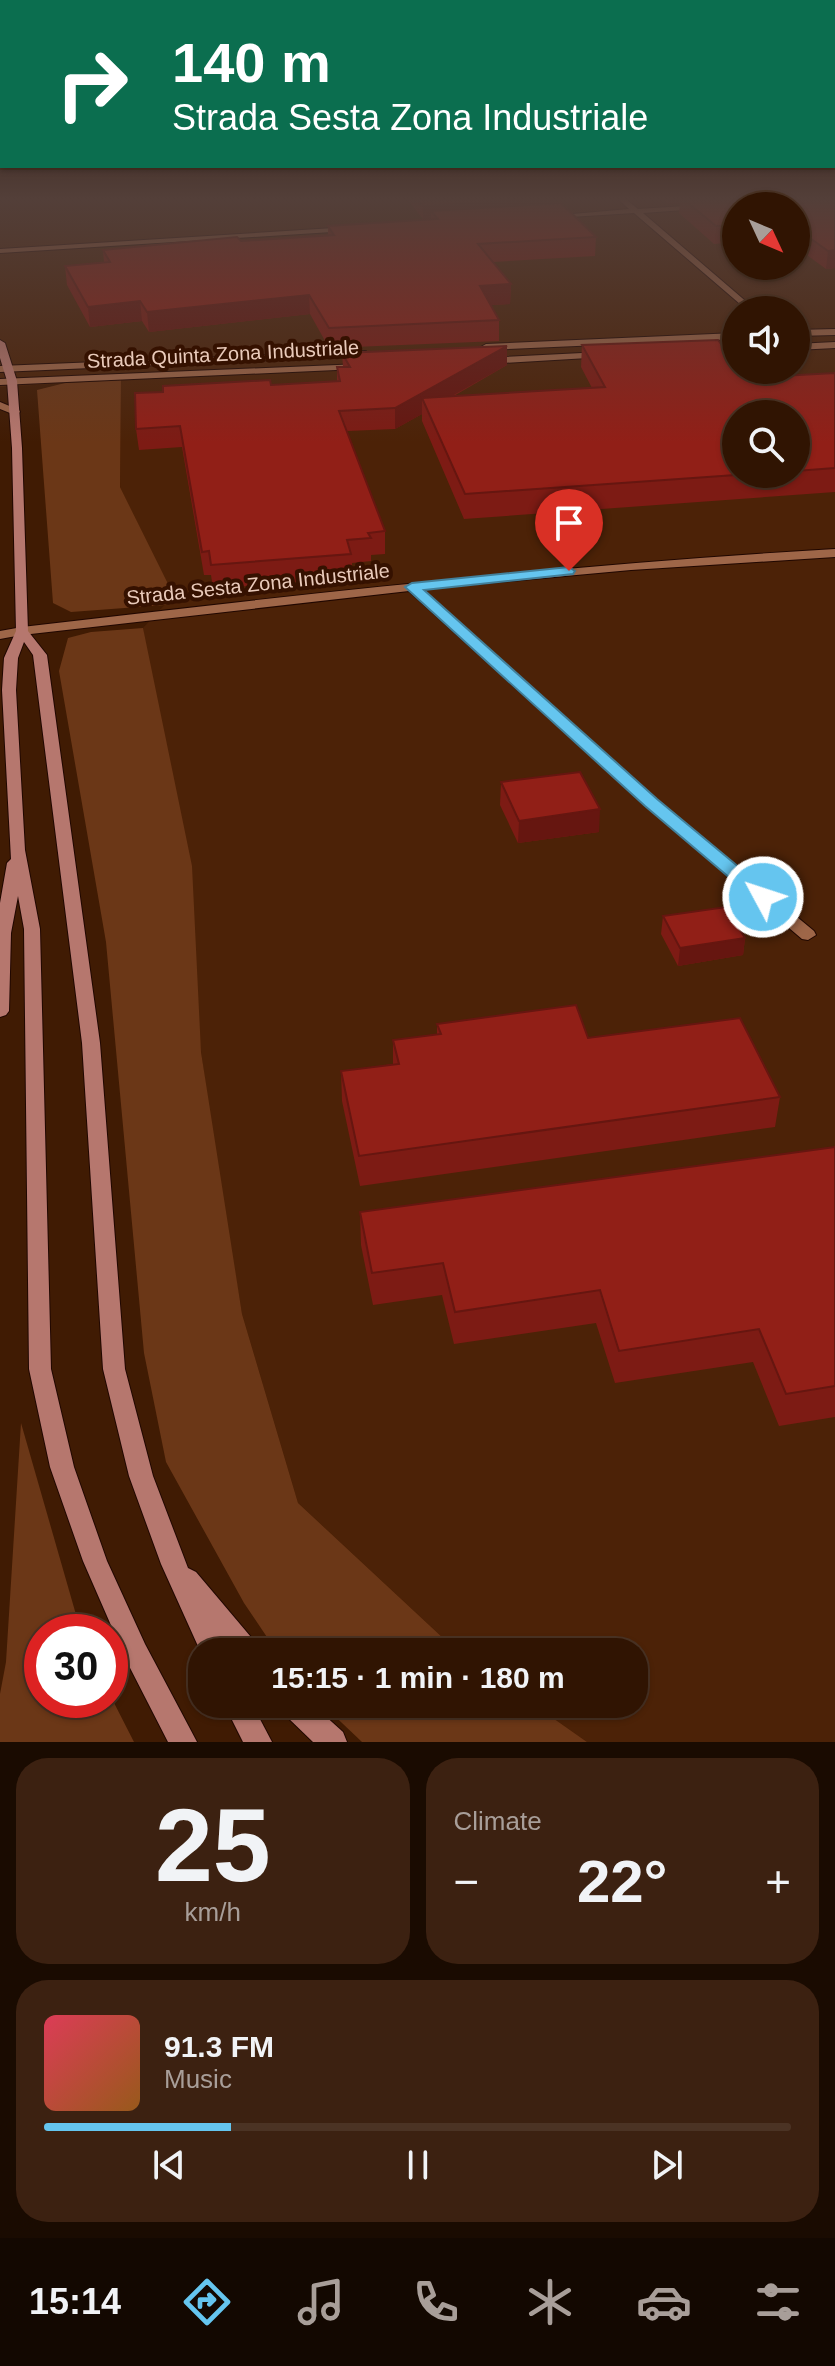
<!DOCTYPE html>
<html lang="en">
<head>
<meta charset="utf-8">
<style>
	body { margin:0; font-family:Arial,sans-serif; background:#3c2111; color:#f1f3f6; height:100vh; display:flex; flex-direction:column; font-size:30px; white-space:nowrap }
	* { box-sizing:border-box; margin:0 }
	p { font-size:26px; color:#a89e99 }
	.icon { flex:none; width:44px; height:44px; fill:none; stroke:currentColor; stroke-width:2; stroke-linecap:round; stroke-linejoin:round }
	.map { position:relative; height:1742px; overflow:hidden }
	.panel { display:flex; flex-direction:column; gap:16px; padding:16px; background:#1a0b01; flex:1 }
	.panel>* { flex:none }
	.guide { position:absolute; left:0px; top:0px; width:836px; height:168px; box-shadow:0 2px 6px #0004,0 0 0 2px #4b3324; background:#0b6e4f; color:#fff; overflow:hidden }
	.needle { width:52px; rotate:134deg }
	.buttons { position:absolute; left:722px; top:192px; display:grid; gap:16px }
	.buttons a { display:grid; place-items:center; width:88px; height:88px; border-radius:50%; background:#301402; box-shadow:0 2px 6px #0004,0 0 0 2px #4b3324; font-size:40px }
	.speed { position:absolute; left:24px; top:1614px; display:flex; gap:16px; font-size:40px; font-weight:700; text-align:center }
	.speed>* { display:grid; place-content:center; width:104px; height:104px; border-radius:50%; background:#301402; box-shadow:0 2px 6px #0004,0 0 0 2px #4b3324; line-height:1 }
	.speed .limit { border:12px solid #d22; background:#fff; color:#111 }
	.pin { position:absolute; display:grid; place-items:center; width:68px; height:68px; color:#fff; margin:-82px -34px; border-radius:50% 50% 50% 0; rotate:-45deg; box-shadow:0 0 8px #0007 }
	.pin .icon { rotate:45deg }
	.me { position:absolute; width:88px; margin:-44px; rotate:310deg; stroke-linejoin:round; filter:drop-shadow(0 0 6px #0008) }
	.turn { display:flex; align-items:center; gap:28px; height:168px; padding:0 40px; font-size:36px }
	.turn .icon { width:104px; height:104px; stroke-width:2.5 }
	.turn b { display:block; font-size:56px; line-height:68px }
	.big { font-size:60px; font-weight:700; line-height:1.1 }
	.panel .card { flex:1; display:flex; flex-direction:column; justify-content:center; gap:12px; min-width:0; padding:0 28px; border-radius:32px; background:#3c2111 }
	.panel .dial { align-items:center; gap:0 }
	.dial b { font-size:104px; line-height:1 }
	.song { display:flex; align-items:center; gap:24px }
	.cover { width:96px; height:96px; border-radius:12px; background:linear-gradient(135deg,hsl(350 70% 55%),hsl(30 70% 35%)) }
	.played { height:8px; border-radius:4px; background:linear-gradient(90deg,#65c5ef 25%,#4b3324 25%) }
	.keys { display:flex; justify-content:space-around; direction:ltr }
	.heat { display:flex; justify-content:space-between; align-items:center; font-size:44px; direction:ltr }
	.panel .tiles { flex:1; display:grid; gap:16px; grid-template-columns:1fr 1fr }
	.card:last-child { grid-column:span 2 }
	.trip { position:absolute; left:188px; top:1638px; width:460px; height:80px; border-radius:32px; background:#301402; box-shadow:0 2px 6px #0004,0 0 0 2px #4b3324; font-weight:700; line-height:80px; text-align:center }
	.tab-bar { display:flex; height:128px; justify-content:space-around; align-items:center; background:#130801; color:#a89e99 }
	.tab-bar .icon { width:56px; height:56px }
	.tab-bar .current { color:#65c5ef }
	.tab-bar b { font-size:36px; color:#f1f3f6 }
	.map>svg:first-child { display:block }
	.built { fill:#4c2207; fill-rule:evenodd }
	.green { fill:#6b3717 }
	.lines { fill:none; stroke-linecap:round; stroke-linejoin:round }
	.lane-casing { stroke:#200700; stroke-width:2 }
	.street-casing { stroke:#200700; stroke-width:2 }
	.secondary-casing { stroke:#200700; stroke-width:2 }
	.lane { fill:#9e6648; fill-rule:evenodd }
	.street { fill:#9e6648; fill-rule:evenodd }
	.secondary { fill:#b6776e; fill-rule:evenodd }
	.wall { fill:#7d1b14; fill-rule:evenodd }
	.shaded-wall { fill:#661610 }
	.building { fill:#911f17; stroke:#661610; stroke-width:2 }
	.route { fill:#65c5ef; stroke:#42809b; stroke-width:2 }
	.labels { text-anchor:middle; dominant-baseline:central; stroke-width:8; stroke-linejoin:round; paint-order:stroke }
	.far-street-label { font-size:20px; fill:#e9caba; stroke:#351100 }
</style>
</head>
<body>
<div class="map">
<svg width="835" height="1742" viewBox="0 0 835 1742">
	<rect width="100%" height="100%" fill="#401b03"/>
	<path class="built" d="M0 199H835V1742H587L533 1704H634V1652H458L298 1503 242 1314 217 1168 143 628 173 596 120 487 121 380 0 387ZM736 206H796V266H736ZM736 310H796V370H736ZM736 414H796V474H736Z"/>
	<g class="green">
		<polygon points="121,380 120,487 174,596 165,605 71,612 53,603 37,390 65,383"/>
		<polygon points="143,628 192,866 201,1052 242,1314 298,1503 458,1652 277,1652 244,1603 166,1462 144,1353 106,942 59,671 68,638 91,632"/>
		<polygon points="21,1423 81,1632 42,1632 42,1700 110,1700 110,1695 134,1742 0,1742 0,1694 6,1662"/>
		<polygon points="322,1704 533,1704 587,1742 362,1742"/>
	</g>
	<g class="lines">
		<g class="lane-casing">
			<polygon id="lane" points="22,627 28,631 27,634 0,639 0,631"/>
		</g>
		<g class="street-casing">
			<g id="street">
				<polygon points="618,199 626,199 638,209 701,205 698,209 643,213 756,310 747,310 634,213 554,218 550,216 629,209"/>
				<polygon points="350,227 347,231 0,253 0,249"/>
				<polygon points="835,329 835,335 796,336 796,330"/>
				<polygon points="736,333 736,339 486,350 481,347 486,344"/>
				<polygon points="835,342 835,348 796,350 796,344"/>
				<polygon points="736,346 736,352 705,354 700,351 705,348"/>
				<polygon points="366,351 366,355 363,356 0,372 0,366"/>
				<polygon points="602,352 605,353 605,357 485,364 480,361 485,358"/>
				<polygon points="361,364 363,366 358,369 0,385 0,379"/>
				<polygon points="0,402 19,410 20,412 15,415 0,409"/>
				<path d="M835 549V557L631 570 422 589 656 800 814 931 816 935 808 940 802 939 646 806 409 591 22 635 16 631 22 627C293 595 563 565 835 549Z"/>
			</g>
		</g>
		<g class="secondary-casing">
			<g id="secondary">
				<polygon points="0,340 5,343 17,381 22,448 28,631 47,655 100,1043 125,1369 153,1476 188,1568 196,1572 256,1643 260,1652 230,1652 224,1644 227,1652 202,1652 202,1655 161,1564 129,1476 103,1369 82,1043 33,655 24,642 18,658 16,690 25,850 40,929 51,1369 74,1467 107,1561 145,1644 197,1742 168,1742 127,1662 83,1561 50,1467 29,1369 24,929 18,896 11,933 9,1011 6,1015 0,1017 0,903 7,863 11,859 2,690 4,658 16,631 12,448 7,381 0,358"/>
				<polygon points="224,1704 252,1704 272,1742 243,1742"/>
				<polygon points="279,1704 312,1704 343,1732 347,1742 313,1742 283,1713"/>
			</g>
		</g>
		<use href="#lane" class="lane"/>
		<use href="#street" class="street"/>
		<use href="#secondary" class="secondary"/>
	</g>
	<g class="wall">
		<polygon points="407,199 551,199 551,204 596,237 595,256 493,262 511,284 510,304 490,305 499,320 499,341 329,348 310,314 149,332 142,321 90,327 67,285 65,266 104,262 103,250 328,235 328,226 431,219 423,219"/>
		<polygon points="662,199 835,199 835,268 826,269 796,247 796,206 736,206 736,242 714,244 679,213 680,203 669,204"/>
		<path d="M582 345 746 378 835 373V492L464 519 422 421V414L395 429 347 431 385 531V554L371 555V561L352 563V577L213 589 211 575H204L182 447 139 450 136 429 163 392 337 381V367H343L342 353 507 346V365L452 397 592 388 581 367ZM796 414V474H736Z"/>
		<polygon points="501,782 599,832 518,843 500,805"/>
		<polygon points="663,916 745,938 743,955 678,966 661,934"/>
		<polygon points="437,1024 588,1038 780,1097 775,1127 360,1186 342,1101 341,1071 393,1064 393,1040 437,1034"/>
		<polygon points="835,1147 835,1417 779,1426 753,1362 615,1383 596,1323 454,1344 442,1295 373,1305 361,1245 360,1212"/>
	</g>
	<g class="shaded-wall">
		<polygon points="551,199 551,211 431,211 431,219 423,219 423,206"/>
		<polygon points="669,199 681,199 680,203 669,204"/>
		<polygon points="835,250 835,268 826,269 828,251"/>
		<polygon points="511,284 510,304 479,306 480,286"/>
		<polygon points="309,295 310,314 149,332 147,312"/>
		<polygon points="140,301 142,321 90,327 88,307"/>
		<polygon points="507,346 507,365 427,410 422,398 422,414 395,429 395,408"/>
		<polygon points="600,809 599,832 518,843 519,821"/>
		<polygon points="745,938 743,955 678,966 680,948"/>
	</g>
	<g class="building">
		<polygon points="417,199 546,199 423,206"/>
		<polygon points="683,199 835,199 835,250 828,251 796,228 796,206 736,206 736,225 716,226"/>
		<polygon points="561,203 596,237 478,244 511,284 480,286 499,320 329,328 309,295 147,312 140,301 88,307 65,266 110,262 103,250 237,237 241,241 334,235 328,226 438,219 431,211"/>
		<polygon points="718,340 736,364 736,370 740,370 746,378 835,373 835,468 796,471 796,414 736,414 736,474 750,474 465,494 422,398 605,387 582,345"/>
		<polygon points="507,346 395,408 339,411 385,531 368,533 371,538 347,540 351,554 211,565 209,551 202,552 180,426 136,429 135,393 163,392 163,386 270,380 271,385 340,381 337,367 350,367 342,353"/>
		<polygon points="580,772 600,809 519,821 501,782"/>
		<polygon points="726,907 745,938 680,948 663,916"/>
		<polygon points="576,1005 588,1038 740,1018 780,1097 359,1156 341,1071 399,1064 393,1040 441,1034 437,1024"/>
		<polygon points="835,1147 835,1386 786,1394 759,1329 619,1351 600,1290 455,1312 443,1263 372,1273 360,1212"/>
	</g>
	<linearGradient id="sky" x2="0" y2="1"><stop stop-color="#230f02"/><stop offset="0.45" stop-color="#533f39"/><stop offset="1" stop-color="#533f39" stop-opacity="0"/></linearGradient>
	<rect width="835" height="442" fill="url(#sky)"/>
	<polygon class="route" points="569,567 575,571 573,574 424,590 657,799 770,893 772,897 770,901 757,901 645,806 405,587 412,583"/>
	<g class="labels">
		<g class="far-street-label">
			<text transform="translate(223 354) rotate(-3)">Strada Quinta Zona Industriale</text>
			<text transform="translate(258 584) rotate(-6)">Strada Sesta Zona Industriale</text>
		</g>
	</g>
</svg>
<div class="buttons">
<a><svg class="needle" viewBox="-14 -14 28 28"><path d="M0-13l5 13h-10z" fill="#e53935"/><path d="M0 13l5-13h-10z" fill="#a89e99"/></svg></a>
<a><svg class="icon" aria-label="sound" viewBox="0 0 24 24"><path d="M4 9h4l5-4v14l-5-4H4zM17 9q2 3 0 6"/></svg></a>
<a><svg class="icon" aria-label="search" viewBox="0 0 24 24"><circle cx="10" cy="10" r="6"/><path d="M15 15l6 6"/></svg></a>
</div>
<div class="speed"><div class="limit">30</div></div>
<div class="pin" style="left:569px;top:571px;background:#d93025"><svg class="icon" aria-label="arrive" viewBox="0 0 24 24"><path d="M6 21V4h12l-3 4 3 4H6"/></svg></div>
<svg class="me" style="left:763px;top:897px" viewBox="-20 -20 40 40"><circle r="17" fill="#65c5ef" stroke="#fff" stroke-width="3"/><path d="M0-11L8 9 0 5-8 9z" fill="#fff"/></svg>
<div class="trip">15:15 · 1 min · 180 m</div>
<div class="guide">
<div class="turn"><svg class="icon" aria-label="right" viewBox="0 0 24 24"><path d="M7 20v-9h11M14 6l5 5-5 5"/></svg><div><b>140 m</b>Strada Sesta Zona Industriale</div></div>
</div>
</div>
<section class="panel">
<div class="tiles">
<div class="card dial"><b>25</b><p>km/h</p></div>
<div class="card"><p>Climate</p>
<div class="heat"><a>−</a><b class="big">22°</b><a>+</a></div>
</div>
<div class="card">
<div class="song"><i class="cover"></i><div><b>91.3 FM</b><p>Music</p></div></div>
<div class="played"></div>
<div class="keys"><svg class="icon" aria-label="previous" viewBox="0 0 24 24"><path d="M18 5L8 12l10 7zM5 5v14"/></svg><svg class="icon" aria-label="pause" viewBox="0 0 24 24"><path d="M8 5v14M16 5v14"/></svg><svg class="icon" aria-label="next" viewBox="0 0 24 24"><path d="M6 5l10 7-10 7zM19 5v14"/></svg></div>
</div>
</div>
</section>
<nav class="tab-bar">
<b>15:14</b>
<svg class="icon current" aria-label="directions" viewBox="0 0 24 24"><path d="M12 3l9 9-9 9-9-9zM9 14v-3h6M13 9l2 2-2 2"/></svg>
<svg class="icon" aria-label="music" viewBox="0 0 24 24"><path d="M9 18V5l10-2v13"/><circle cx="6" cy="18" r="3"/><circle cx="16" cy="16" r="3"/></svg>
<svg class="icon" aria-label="phone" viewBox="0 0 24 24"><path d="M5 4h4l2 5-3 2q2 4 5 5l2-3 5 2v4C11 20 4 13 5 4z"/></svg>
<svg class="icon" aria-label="climate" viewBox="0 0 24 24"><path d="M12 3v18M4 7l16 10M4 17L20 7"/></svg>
<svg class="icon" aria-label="car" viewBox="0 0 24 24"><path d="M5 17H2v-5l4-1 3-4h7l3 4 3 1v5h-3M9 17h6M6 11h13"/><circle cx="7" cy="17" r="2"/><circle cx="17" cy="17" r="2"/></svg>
<svg class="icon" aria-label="filters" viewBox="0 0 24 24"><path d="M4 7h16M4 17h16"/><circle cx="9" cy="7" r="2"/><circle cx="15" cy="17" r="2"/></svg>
</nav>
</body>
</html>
